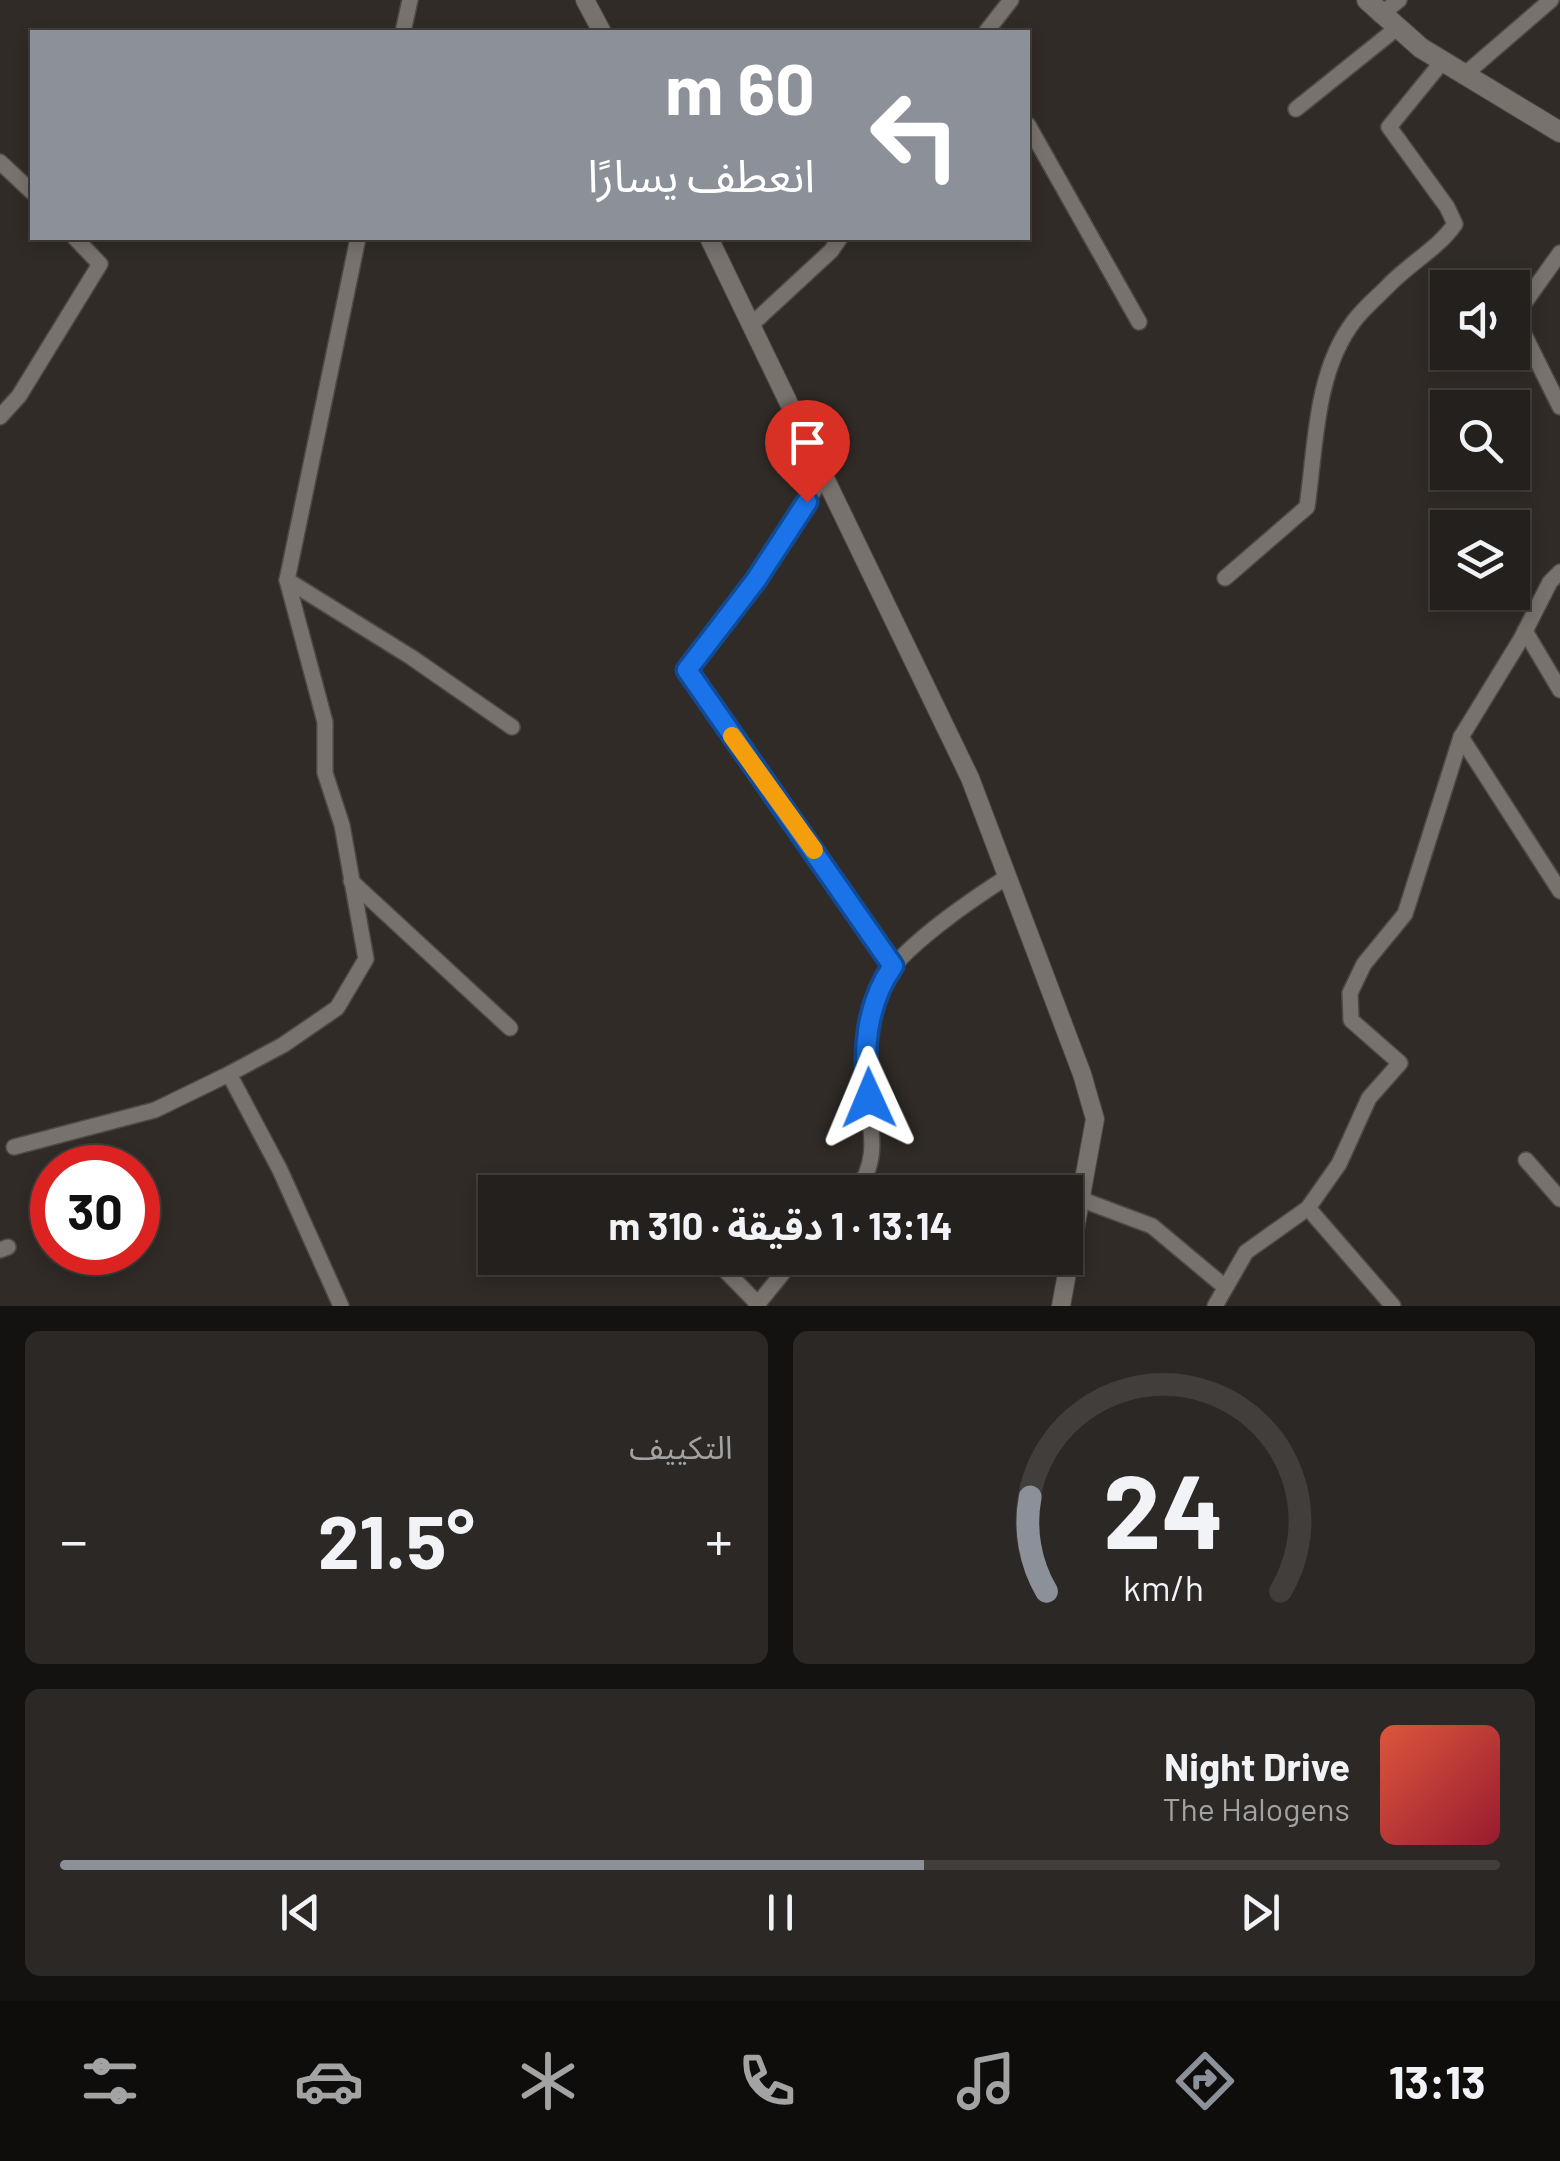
<!DOCTYPE html>
<html lang="ar">
<head>
<meta charset="utf-8">
<style>
	body { margin:0; font-family:Barlow,"Noto Sans Arabic",sans-serif; background:#2c2826; color:#f1f3f6; direction:rtl; height:100vh; display:flex; flex-direction:column; font-size:38px; white-space:nowrap }
	* { box-sizing:border-box; margin:0 }
	p { font-size:32px; color:#a3a3a4 }
	.icon { flex:none; width:55px; height:55px; fill:none; stroke:currentColor; stroke-width:2; stroke-linecap:round; stroke-linejoin:round }
	.map { position:relative; height:1306px; overflow:hidden; direction:ltr }
	.panel { display:flex; flex-direction:column; gap:25px; padding:25px; background:#141210; flex:1 }
	.panel>* { flex:none }
	.guide { position:absolute; left:30px; top:30px; width:1000px; height:210px; border-radius:0px; box-shadow:0 5px 15px #0003,0 0 0 2px #413e3b; direction:rtl; background:#8c9099; color:#fff; overflow:hidden }
	.controls { position:absolute; left:1430px; top:270px; display:grid; gap:20px }
	.controls a { display:grid; place-items:center; width:100px; height:100px; border-radius:0px; background:#24201d; box-shadow:0 5px 15px #0003,0 0 0 2px #413e3b; font-size:50px }
	.speed { position:absolute; left:30px; top:1145px; display:flex; gap:20px; font-size:50px; font-weight:700; text-align:center }
	.speed>* { display:grid; place-content:center; width:130px; height:130px; border-radius:50%; background:#24201d; box-shadow:0 5px 15px #0003,0 0 0 2px #413e3b; line-height:1 }
	.speed .limit { border:15px solid #d22; background:#fff; color:#111 }
	.pin { position:absolute; display:grid; place-items:center; width:85px; height:85px; color:#fff; margin:-102px -42px; border-radius:50% 50% 50% 0; rotate:-45deg; box-shadow:0 0 10px #0007 }
	.pin .icon { rotate:45deg }
	.me { position:absolute; width:110px; margin:-55px; rotate:359deg; stroke-linejoin:round; filter:drop-shadow(0 0 8px #0008) }
	.turn { display:flex; align-items:center; gap:35px; height:210px; padding:0 50px; font-size:45px }
	.turn .icon { width:130px; height:130px; stroke-width:2.5 }
	.turn b { display:block; font-size:70px; line-height:85px }
	.big { font-size:75px; font-weight:700; line-height:1.1 }
	.panel .widget { flex:1; display:flex; flex-direction:column; justify-content:center; gap:15px; min-width:0; padding:0 35px; border-radius:15px; background:#2c2826 }
	.panel .dial { align-items:center; gap:0 }
	.dial svg { height:260px; overflow:visible; fill:none; stroke:#413e3b; stroke-width:7; stroke-linecap:round; text-anchor:middle }
	.dial text { fill:#f1f3f6; stroke:none }
	.song { display:flex; align-items:center; gap:30px }
	.cover { width:120px; height:120px; border-radius:15px; background:linear-gradient(135deg,hsl(10 70% 55%),hsl(350 70% 35%)) }
	.played { height:10px; border-radius:5px; background:linear-gradient(90deg,#8c9099 60%,#413e3b 60%) }
	.keys { display:flex; justify-content:space-around; direction:ltr }
	.heat { display:flex; justify-content:space-between; align-items:center; font-size:55px; direction:ltr }
	.panel .tiles { flex:1; display:grid; gap:25px; grid-template-columns:1fr 1fr }
	.widget:last-child { grid-column:span 2 }
	.trip { position:absolute; left:478px; top:1175px; width:605px; height:100px; border-radius:0px; background:#24201d; box-shadow:0 5px 15px #0003,0 0 0 2px #413e3b; font-weight:700; line-height:100px; text-align:center; direction:rtl }
	.tab-bar { display:flex; height:160px; justify-content:space-around; align-items:center; background:#0e0d0c; color:#a3a3a4 }
	.tab-bar .icon { width:70px; height:70px }
	.tab-bar .current { color:#8c9099 }
	.tab-bar b { font-size:45px; color:#f1f3f6 }
	.map>svg:first-child { display:block }
	.lines { fill:none; stroke-linecap:round; stroke-linejoin:round }
	.minor-casing { stroke:#4c4844; stroke-width:18 }
	.tertiary-casing { stroke:#4c4844; stroke-width:20 }
	.secondary-casing { stroke:#4c4844; stroke-width:22 }
	.minor { stroke:#78726d; stroke-width:15 }
	.tertiary { stroke:#78726d; stroke-width:18 }
	.secondary { stroke:#78726d; stroke-width:20 }
	.route-casing { stroke:#114b97; stroke-width:25 }
	.route { stroke:#1a73e8; stroke-width:18 }
	.slow { stroke:#f59e0b; stroke-width:18 }
</style>
</head>
<body>
<div class="map">
<svg width="1560" height="1306" viewBox="0 0 1560 1306">
	<rect width="100%" height="100%" fill="#302b27"/>
	<g class="lines">
		<g class="minor-casing">
			<g id="minor">
				<polyline points="1380,15 1399,0"/>
				<polyline points="403,32 410,0"/>
				<polyline points="986,32 1011,0"/>
				<polyline points="1463,76 1551,0"/>
				<polyline points="1296,109 1397,28"/>
				<polyline points="1028,125 1139,322"/>
				<polyline points="0,162 32,192"/>
				<polyline points="1560,253 1515,316 1560,407"/>
				<polyline points="752,324 831,251 840,238"/>
				<polyline points="0,417 19,396 100,264 75,238"/>
				<polyline points="824,475 756,580 687,670 893,966"/>
				<path d="M1225 578 1307 507C1316 445 1315 372 1354 321 1364 308 1376 298 1387 287 1407 265 1439 248 1455 224L1447 207 1389 127 1442 62"/>
				<polyline points="287,580 411,657 512,727"/>
				<polyline points="1525,631 1560,690"/>
				<polyline points="1461,737 1560,891"/>
				<polyline points="351,881 510,1028"/>
				<polyline points="14,1147 155,1110 229,1074"/>
				<polyline points="1526,1160 1560,1199"/>
				<path d="M855 1192C885 1156 866 1118 866 1075 865 1048 867 1010 880 985 900 948 971 900 1007 877"/>
				<polyline points="1080,1199 1152,1226 1225,1287"/>
				<polyline points="1308,1208 1393,1306"/>
				<polyline points="0,1250 8,1247"/>
				<polyline points="713,1258 758,1304"/>
				<polyline points="341,1306 280,1170 229,1074 283,1045 337,1008 366,959 342,825 325,773 325,722 287,580 358,238"/>
				<polyline points="756,1306 795,1258"/>
				<polyline points="1215,1306 1246,1252 1308,1208 1339,1164 1369,1098 1400,1063 1351,1020 1350,993 1364,964 1405,914 1461,737 1521,639 1550,582 1560,572"/>
			</g>
		</g>
		<g class="tertiary-casing">
			<g id="tertiary">
				<polyline points="585,0 602,32"/>
				<polyline points="709,238 970,778 1082,1074 1095,1119 1061,1306"/>
			</g>
		</g>
		<g class="secondary-casing">
			<polyline id="secondary" points="1367,0 1421,48 1560,132"/>
		</g>
		<use href="#minor" class="minor"/>
		<use href="#tertiary" class="tertiary"/>
		<use href="#secondary" class="secondary"/>
	</g>
	<g class="lines">
		<g class="route-casing">
			<path id="route" d="M807 502 756 580 687 670 893 966C866 1004 862 1053 869 1098"/>
		</g>
		<use href="#route" class="route"/>
		<polyline class="slow" points="732,736 814,850"/>
	</g>
</svg>
<div class="controls">
<a><svg class="icon" aria-label="sound" viewBox="0 0 24 24"><path d="M4 9h4l5-4v14l-5-4H4zM17 9q2 3 0 6"/></svg></a>
<a><svg class="icon" aria-label="search" viewBox="0 0 24 24"><circle cx="10" cy="10" r="6"/><path d="M15 15l6 6"/></svg></a>
<a><svg class="icon" aria-label="layers" viewBox="0 0 24 24"><path d="M12 4l9 5-9 5-9-5zM3 14l9 5 9-5"/></svg></a>
</div>
<div class="speed"><div class="limit">30</div></div>
<div class="pin" style="left:807px;top:502px;background:#d93025"><svg class="icon" aria-label="arrive" viewBox="0 0 24 24"><path d="M6 21V4h12l-3 4 3 4H6"/></svg></div>
<svg class="me" style="left:869px;top:1098px" viewBox="-20 -20 40 40"><path d="M0-17L14 15 0 8-14 15z" fill="#1a73e8" stroke="#fff" stroke-width="4"/></svg>
<div class="trip">13:14 · 1 دقيقة · 310 m</div>
<div class="guide">
<div class="turn"><svg class="icon" aria-label="left" viewBox="0 0 24 24"><path d="M17 20v-9H6M10 6l-5 5 5 5"/></svg><div><b>60 m</b>انعطف يسارًا</div></div>
</div>
</div>
<section class="panel">
<div class="tiles">
<div class="widget dial"><svg viewBox="0 0 100 80">
<path d="M14 69A42 42 0 1 1 86 69"/>
<path d="M14 69A42 42 0 0 1 9 40" stroke="#8c9099"/>
<text x="50" y="56" font-size="32" font-weight="700">24</text>
<text x="50" y="72" font-size="11">km/h</text>
</svg></div>
<div class="widget"><p>التكييف</p>
<div class="heat"><a>−</a><b class="big">21.5°</b><a>+</a></div>
</div>
<div class="widget">
<div class="song"><i class="cover"></i><div><b>Night Drive</b><p>The Halogens</p></div></div>
<div class="played"></div>
<div class="keys"><svg class="icon" aria-label="previous" viewBox="0 0 24 24"><path d="M18 5L8 12l10 7zM5 5v14"/></svg><svg class="icon" aria-label="pause" viewBox="0 0 24 24"><path d="M8 5v14M16 5v14"/></svg><svg class="icon" aria-label="next" viewBox="0 0 24 24"><path d="M6 5l10 7-10 7zM19 5v14"/></svg></div>
</div>
</div>
</section>
<nav class="tab-bar">
<b>13:13</b>
<svg class="icon current" aria-label="directions" viewBox="0 0 24 24"><path d="M12 3l9 9-9 9-9-9zM9 14v-3h6M13 9l2 2-2 2"/></svg>
<svg class="icon" aria-label="music" viewBox="0 0 24 24"><path d="M9 18V5l10-2v13"/><circle cx="6" cy="18" r="3"/><circle cx="16" cy="16" r="3"/></svg>
<svg class="icon" aria-label="phone" viewBox="0 0 24 24"><path d="M5 4h4l2 5-3 2q2 4 5 5l2-3 5 2v4C11 20 4 13 5 4z"/></svg>
<svg class="icon" aria-label="climate" viewBox="0 0 24 24"><path d="M12 3v18M4 7l16 10M4 17L20 7"/></svg>
<svg class="icon" aria-label="car" viewBox="0 0 24 24"><path d="M5 17H2v-5l4-1 3-4h7l3 4 3 1v5h-3M9 17h6M6 11h13"/><circle cx="7" cy="17" r="2"/><circle cx="17" cy="17" r="2"/></svg>
<svg class="icon" aria-label="filters" viewBox="0 0 24 24"><path d="M4 7h16M4 17h16"/><circle cx="9" cy="7" r="2"/><circle cx="15" cy="17" r="2"/></svg>
</nav>
</body>
</html>
